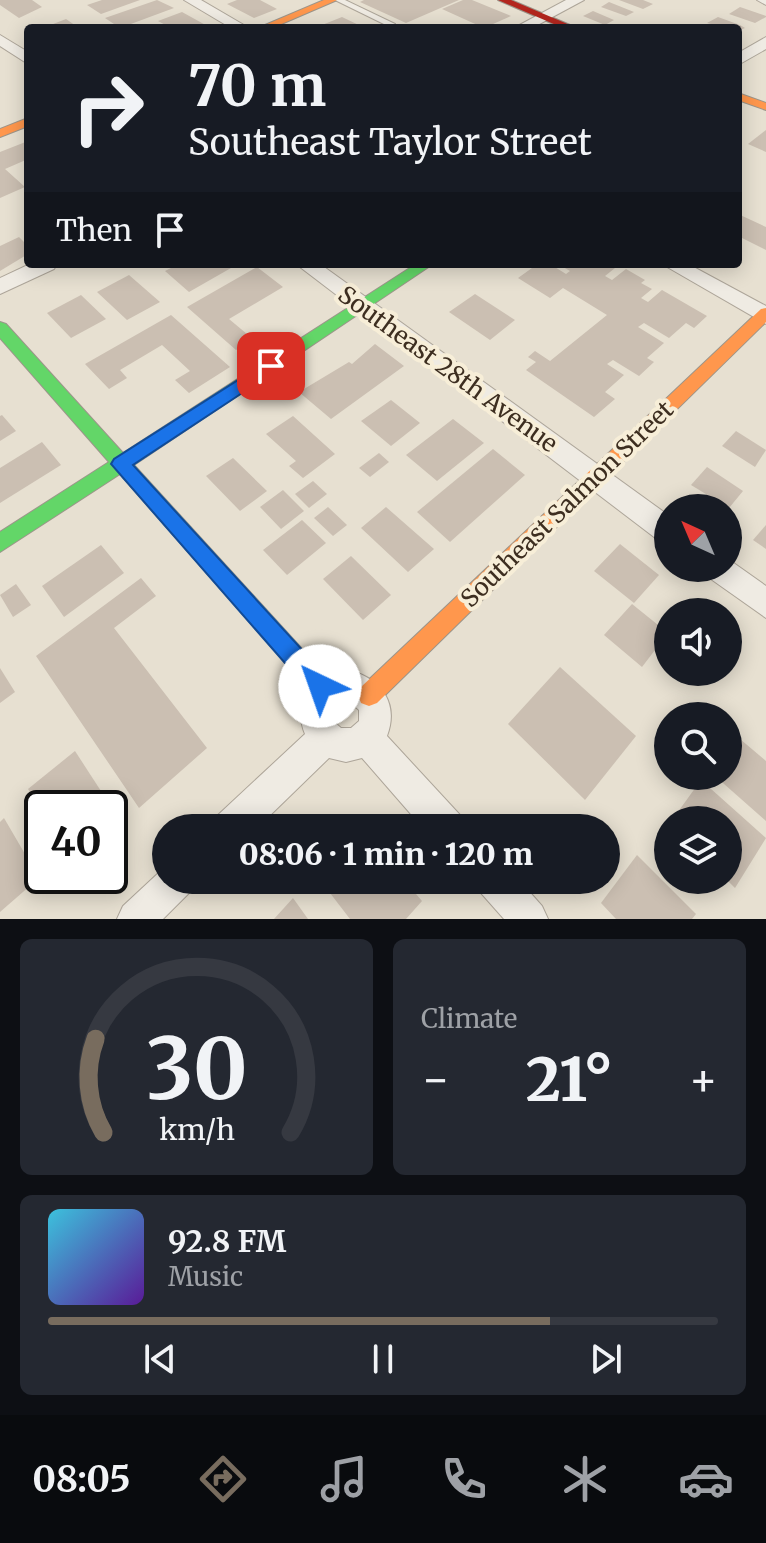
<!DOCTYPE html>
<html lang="en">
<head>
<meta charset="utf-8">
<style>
	body { margin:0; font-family:Merriweather,serif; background:#242831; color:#f1f3f6; height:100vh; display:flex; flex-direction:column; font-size:30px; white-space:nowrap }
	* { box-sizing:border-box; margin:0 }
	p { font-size:26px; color:#9ea1a6 }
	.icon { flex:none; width:44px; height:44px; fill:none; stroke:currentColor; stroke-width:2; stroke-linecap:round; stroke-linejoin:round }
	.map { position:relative; height:919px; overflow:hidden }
	.side { display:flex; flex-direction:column; gap:20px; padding:20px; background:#0d0f14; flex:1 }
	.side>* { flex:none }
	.banner { position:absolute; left:24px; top:24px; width:718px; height:244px; border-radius:8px; box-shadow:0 4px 20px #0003; background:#171b24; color:#f1f3f6; overflow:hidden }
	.needle { width:52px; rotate:316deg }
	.tools { position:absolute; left:654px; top:494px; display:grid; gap:16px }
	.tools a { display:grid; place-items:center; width:88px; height:88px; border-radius:50%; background:#171b24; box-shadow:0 4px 20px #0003; font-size:40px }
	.speed { position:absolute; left:24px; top:790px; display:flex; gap:16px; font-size:40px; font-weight:700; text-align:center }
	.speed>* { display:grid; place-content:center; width:104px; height:104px; border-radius:50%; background:#171b24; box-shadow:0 4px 20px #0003; line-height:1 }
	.speed .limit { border:4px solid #111; border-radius:12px; background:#fff; color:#111 }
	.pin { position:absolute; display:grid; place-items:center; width:68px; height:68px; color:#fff; margin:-34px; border-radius:16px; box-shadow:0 4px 12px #0006 }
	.me { position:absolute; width:88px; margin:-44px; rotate:318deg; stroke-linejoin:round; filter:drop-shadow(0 0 6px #0008) }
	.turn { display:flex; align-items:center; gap:28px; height:168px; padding:0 32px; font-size:36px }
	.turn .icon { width:104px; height:104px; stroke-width:2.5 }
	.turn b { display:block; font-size:56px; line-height:68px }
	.then { display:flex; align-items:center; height:76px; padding:0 32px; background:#0003; gap:16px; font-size:30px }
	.big { font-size:60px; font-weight:800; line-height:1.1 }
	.side .tile { flex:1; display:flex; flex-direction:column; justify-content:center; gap:12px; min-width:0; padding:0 28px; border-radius:12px; background:#242831 }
	.side .dial { align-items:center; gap:0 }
	.dial svg { height:208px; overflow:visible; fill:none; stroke:#363941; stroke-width:7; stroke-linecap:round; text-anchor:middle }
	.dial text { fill:#f1f3f6; stroke:none }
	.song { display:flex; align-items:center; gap:24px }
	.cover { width:96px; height:96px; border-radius:12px; background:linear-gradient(135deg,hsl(190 70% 55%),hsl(270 70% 35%)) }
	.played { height:8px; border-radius:4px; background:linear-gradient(90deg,#786c5e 75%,#363941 75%) }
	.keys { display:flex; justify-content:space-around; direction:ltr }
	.heat { display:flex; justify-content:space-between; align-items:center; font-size:44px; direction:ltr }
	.side .tiles { flex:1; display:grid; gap:20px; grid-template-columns:1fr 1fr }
	.tile:last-child { grid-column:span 2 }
	.trip { position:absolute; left:152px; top:814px; width:468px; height:80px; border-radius:40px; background:#171b24; box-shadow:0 4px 20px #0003; font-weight:800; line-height:80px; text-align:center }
	.tabs { display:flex; height:128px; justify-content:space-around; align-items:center; background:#090b0e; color:#9ea1a6 }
	.tabs .icon { width:56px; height:56px }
	.tabs .selected { color:#786c5e }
	.tabs b { font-size:36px; color:#f1f3f6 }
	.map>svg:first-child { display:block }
	.building { fill:#cbbfb2 }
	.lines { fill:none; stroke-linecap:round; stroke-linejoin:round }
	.lane-casing { stroke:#ada599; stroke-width:2 }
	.street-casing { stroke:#ada599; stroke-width:2 }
	.fast-casing { stroke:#9c958a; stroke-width:2 }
	.slow-casing { stroke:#9c958a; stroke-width:2 }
	.jam-casing { stroke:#9c958a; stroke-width:2 }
	.lane { fill:#efebe3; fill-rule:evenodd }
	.street { fill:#efebe3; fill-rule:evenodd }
	.fast { fill:#63d668; fill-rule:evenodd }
	.slow { fill:#ff974d; fill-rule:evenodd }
	.jam { fill:#b3261e; fill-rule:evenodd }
	.route { fill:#1a73e8; stroke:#114b97; stroke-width:2 }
	.labels { text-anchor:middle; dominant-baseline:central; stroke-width:8; stroke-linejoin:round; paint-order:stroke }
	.street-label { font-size:24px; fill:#3d2e20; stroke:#f7eed8 }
</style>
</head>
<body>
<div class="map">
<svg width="766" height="919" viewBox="0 0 766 919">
	<rect width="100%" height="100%" fill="#e7e0d1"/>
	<g class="building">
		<polygon points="0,0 32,0 42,7 19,18 0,5"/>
		<polygon points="102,0 140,0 101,14 87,5"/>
		<polygon points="157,0 174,8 120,28 105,18"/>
		<polygon points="237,0 260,0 277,9 254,18 227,4"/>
		<polygon points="364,0 459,0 406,23 360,2"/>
		<polygon points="463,0 472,0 511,16 484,28 442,9"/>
		<polygon points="619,0 643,0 653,4 643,9"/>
		<polygon points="609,2 634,12 626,16 601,7"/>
		<polygon points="740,7 766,16 766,17 755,23 729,14"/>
		<polygon points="593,11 614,20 605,25 583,16"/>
		<polygon points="182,12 211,28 171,28 158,21"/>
		<polygon points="342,17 365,28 322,25"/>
		<polygon points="718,17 740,25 745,28 738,31 707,23"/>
		<polygon points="66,19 79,28 43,28"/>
		<polygon points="766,130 766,152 748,144"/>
		<polygon points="28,141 28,159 5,169 25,187 0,198 0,152"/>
		<polygon points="738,214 766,227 766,250 738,236"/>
		<polygon points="19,237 28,246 28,254 0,271 0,246"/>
		<polygon points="179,264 238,264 189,292 165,271"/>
		<polygon points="526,264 550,264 566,274 570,271 558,264 608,264 615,268 605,276 612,280 626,269 645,280 641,283 652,289 641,298 648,302 662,290 707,316 694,328 686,323 669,338 644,323 638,327 664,343 647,358 654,362 639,376 613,360 607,364 624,375 605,392 615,399 594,417 526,370 536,362 528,357 535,351 550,361 607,315 563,288 550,298 518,278 532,268"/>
		<polygon points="257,267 283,287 229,319 253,339 236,350 187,307"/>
		<polygon points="129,275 160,302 127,320 97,292"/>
		<polygon points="475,294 515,320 490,340 449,312"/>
		<polygon points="81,295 106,319 71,338 47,313"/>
		<polygon points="171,315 230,367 189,393 175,380 190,371 162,345 120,370 127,378 109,389 85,364"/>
		<polygon points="375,344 404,366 331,419 299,392 349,362 352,364"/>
		<polygon points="391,400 420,423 391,446 361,421"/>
		<polygon points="2,415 16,431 0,441 0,416"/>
		<polygon points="293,416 335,454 303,478 289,466 296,461 266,434"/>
		<polygon points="453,419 484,443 437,481 406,455"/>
		<polygon points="736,431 766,450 755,467 722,446"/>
		<polygon points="42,442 61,465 0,503 0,468"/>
		<polygon points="493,449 525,475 450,542 417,512"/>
		<polygon points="379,453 389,462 370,477 359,468"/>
		<polygon points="233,458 267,491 240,511 206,476"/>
		<polygon points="707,467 743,491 729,508 691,485"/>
		<polygon points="313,481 327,494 309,508 295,494"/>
		<polygon points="283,490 304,511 281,529 260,507"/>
		<polygon points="328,507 347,525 333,536 314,518"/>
		<polygon points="386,507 434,549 408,572 361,528"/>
		<polygon points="302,520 326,543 287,575 263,550"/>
		<polygon points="766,525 766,549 753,540"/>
		<polygon points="620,544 659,575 634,603 594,571"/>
		<polygon points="101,545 124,573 64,617 42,586"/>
		<polygon points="351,556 391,595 363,620 323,579"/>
		<polygon points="141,578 156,596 114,628 207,748 139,808 36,656"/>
		<polygon points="16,584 31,605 13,617 0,595"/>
		<polygon points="632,604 668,633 642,667 604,635"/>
		<polygon points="560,667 636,736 585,800 508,724"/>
		<polygon points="0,668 15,692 0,703"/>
		<polygon points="740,739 766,761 766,821 715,776 728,776 728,756"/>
		<polygon points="75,751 112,808 40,808 28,789"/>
		<polygon points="701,780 766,838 735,888 728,881 728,820 672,820"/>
		<polygon points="4,818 39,878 0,912 0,822"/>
		<polygon points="637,855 696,914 692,919 616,919 601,903"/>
		<polygon points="320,880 404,880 422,901 406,919 350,919"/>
		<polygon points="293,898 308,919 274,919"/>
	</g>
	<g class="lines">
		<g class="lane-casing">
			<polygon id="lane" points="335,0 345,0 395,24 388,26"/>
		</g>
		<g class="street-casing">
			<g id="street">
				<polygon points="184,0 201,0 249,28 231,28"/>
				<polygon points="566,0 584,0 532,28 514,28"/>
				<polygon points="757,0 766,0 766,5"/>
				<polygon points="0,35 28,52 28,64 0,46"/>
				<polygon points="766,37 766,49 738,65 738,53"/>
				<polygon points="30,264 57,264 54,269 0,294 0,278"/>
				<polygon points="296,264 320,264 668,515 668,543 658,540"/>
				<polygon points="662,264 688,264 766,306 766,324"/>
				<polygon points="728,559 766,586 766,618 708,577 704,568 728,568"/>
				<path d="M352 671C382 680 399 704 387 736L460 815 465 828H423L362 758 346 762 329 758 257 828H213L218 815 305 734C291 702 317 668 352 671ZM341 703H351L359 710V721L351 728H341L333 721V710Z"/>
				<polygon points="166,866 166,880 195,880 189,893 163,919 117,919 123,906"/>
				<polygon points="475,880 519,880 542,906 548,919 504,919 481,893"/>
			</g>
		</g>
		<g class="fast-casing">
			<polygon id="fast" points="416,264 433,264 134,465 335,685 338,693 335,701 327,704 319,701 120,474 0,552 0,532 109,462 0,338 0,322 6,324 123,453"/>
		</g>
		<g class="slow-casing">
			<g id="slow">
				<polygon points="324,0 337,0 272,28 258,28"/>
				<polygon points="738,93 766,103 766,110 738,100"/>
				<polygon points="28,118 28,126 0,137 0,129"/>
				<polygon points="766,308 766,322 377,703 369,706 361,703 358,695 361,687 761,309"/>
			</g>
		</g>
		<g class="jam-casing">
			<polygon id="jam" points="498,0 511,0 577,28 563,28"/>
		</g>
		<use href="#lane" class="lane"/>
		<use href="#street" class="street"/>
		<use href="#fast" class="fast"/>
		<use href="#slow" class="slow"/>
		<use href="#jam" class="jam"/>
	</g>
	<polygon class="route" points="271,359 277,361 277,370 133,465 328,678 332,686 328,694 320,697 312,694 111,464 114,459"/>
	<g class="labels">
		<g class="street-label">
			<text transform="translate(448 369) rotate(36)">Southeast 28th Avenue</text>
			<text transform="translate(567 504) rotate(-44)">Southeast Salmon Street</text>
		</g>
	</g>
</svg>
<div class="tools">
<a><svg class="needle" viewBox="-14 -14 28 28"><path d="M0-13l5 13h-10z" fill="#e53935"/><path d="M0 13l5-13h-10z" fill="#9ea1a6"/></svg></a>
<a><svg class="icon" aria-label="sound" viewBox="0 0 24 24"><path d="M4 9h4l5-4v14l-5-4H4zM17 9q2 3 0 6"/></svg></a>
<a><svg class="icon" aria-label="search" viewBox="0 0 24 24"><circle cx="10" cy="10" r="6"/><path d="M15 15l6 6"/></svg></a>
<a><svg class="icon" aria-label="layers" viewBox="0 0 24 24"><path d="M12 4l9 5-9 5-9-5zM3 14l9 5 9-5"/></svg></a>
</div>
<div class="speed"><div class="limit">40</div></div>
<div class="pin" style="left:271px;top:366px;background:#d93025"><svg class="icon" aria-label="arrive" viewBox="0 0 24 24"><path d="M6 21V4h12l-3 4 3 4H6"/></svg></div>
<svg class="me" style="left:320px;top:686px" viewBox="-20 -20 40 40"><circle r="19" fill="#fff"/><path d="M0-13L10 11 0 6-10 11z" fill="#1a73e8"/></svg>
<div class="trip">08:06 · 1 min · 120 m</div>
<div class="banner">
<div class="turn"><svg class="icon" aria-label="right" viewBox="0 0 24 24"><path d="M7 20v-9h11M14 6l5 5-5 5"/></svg><div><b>70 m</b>Southeast Taylor Street</div></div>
<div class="then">Then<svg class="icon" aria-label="arrive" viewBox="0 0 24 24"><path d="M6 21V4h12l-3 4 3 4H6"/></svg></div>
</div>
</div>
<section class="side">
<div class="tiles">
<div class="tile dial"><svg viewBox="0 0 100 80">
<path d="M14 69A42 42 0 1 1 86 69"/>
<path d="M14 69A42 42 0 0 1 11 33" stroke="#786c5e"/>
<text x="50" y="56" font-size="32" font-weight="700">30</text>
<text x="50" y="72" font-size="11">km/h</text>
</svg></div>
<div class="tile"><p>Climate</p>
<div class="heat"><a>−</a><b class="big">21°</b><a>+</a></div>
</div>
<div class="tile">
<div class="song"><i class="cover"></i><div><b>92.8 FM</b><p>Music</p></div></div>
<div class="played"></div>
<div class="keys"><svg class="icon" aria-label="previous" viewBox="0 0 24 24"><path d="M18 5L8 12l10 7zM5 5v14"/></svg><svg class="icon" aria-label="pause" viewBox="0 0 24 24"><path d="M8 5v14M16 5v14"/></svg><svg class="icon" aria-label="next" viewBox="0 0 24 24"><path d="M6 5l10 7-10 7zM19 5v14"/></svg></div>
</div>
</div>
</section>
<nav class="tabs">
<b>08:05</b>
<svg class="icon selected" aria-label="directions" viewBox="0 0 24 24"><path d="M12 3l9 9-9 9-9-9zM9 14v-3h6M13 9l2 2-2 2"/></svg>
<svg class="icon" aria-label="music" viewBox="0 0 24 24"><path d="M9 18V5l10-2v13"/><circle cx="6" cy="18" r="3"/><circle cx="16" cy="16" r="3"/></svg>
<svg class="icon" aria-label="phone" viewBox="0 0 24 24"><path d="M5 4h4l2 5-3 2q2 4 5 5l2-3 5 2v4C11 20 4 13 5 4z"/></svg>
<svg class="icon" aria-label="climate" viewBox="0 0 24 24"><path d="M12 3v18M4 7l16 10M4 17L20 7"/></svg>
<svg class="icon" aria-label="car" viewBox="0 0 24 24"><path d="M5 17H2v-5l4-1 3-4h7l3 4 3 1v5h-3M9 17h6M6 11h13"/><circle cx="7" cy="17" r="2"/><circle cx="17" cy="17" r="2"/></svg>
</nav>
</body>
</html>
